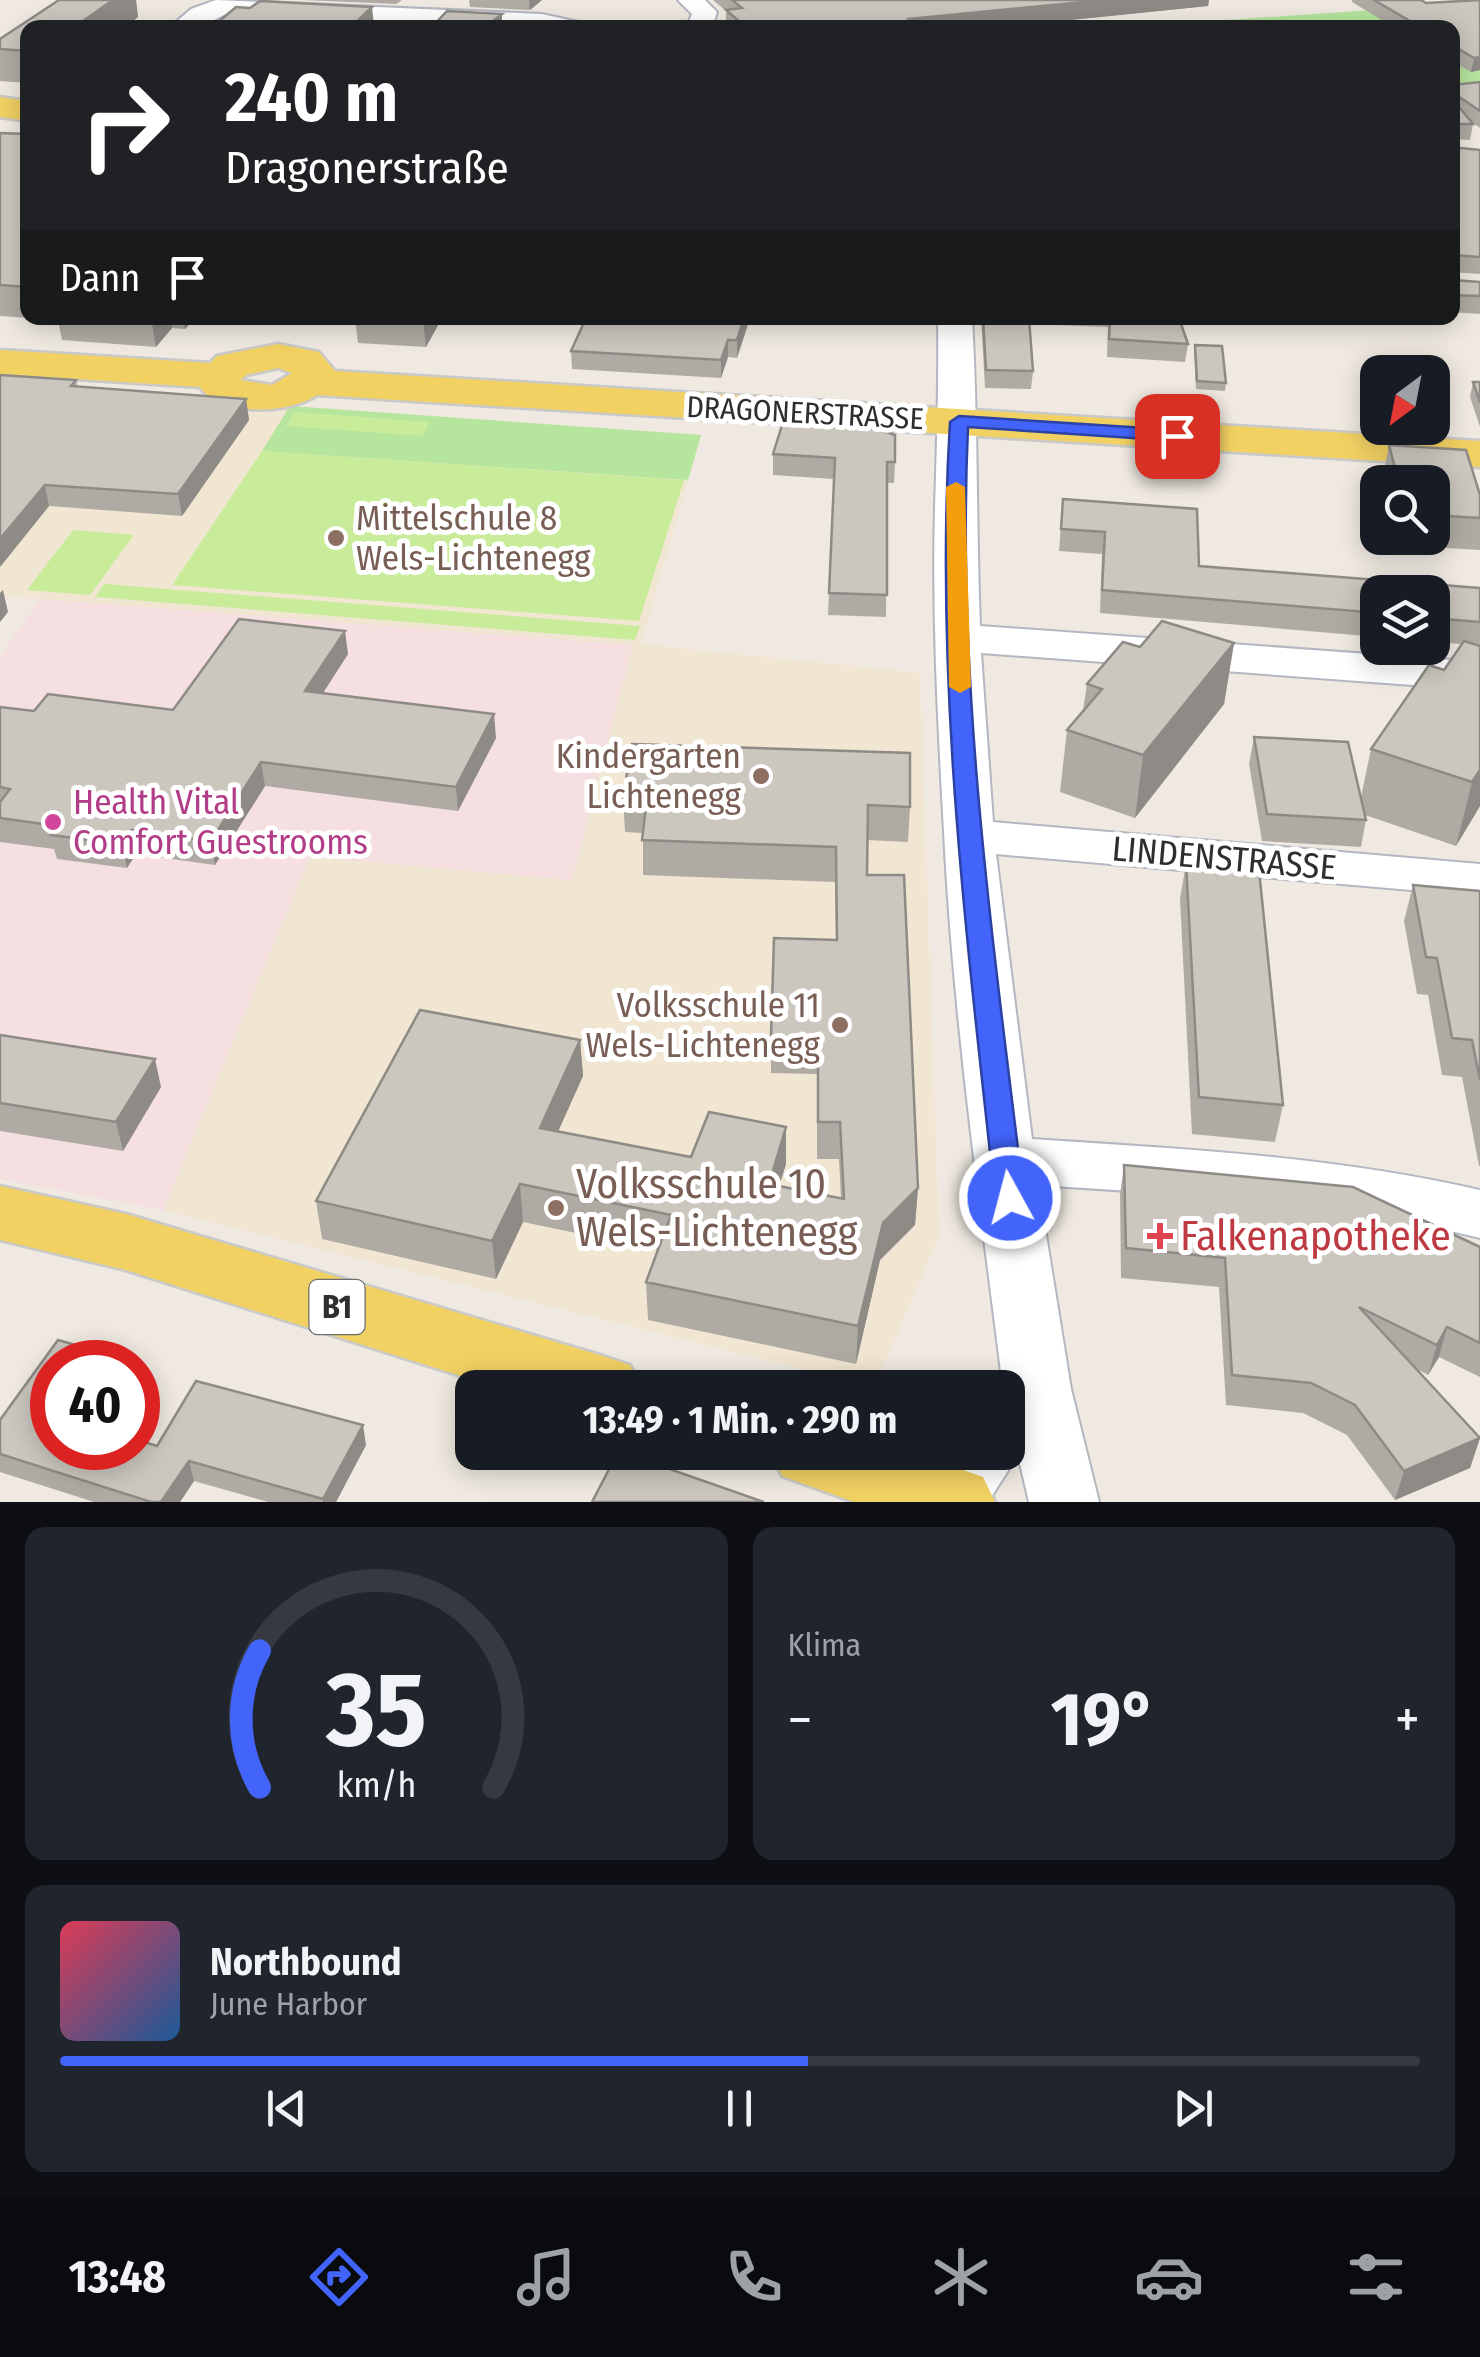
<!DOCTYPE html>
<html lang="de">
<head>
<meta charset="utf-8">
<style>
	body { margin:0; font-family:"Fira Sans Condensed",sans-serif; background:#20242c; color:#f1f3f6; height:100vh; display:flex; flex-direction:column; font-size:38px; white-space:nowrap }
	* { box-sizing:border-box; margin:0 }
	p { font-size:32px; color:#9ea1a6 }
	.icon { flex:none; width:55px; height:55px; fill:none; stroke:currentColor; stroke-width:2; stroke-linecap:round; stroke-linejoin:round }
	.map { position:relative; height:1502px; overflow:hidden }
	.details { display:flex; flex-direction:column; gap:25px; padding:25px; background:#0d0f14; flex:1 }
	.details>* { flex:none }
	.top-card { position:absolute; left:20px; top:20px; width:1440px; height:305px; border-radius:20px; box-shadow:0 5px 25px #0003; background:#202124; color:#fff; overflow:hidden }
	.needle { width:65px; rotate:212deg }
	.buttons { position:absolute; left:1360px; top:355px; display:grid; gap:20px }
	.buttons a { display:grid; place-items:center; width:90px; height:90px; border-radius:20px; background:#171b24; box-shadow:0 5px 25px #0003; font-size:50px }
	.speed { position:absolute; left:30px; top:1340px; display:flex; gap:20px; font-size:50px; font-weight:700; text-align:center }
	.speed>* { display:grid; place-content:center; width:130px; height:130px; border-radius:50%; background:#171b24; box-shadow:0 5px 25px #0003; line-height:1 }
	.speed .limit { border:15px solid #d22; background:#fff; color:#111 }
	.pin { position:absolute; display:grid; place-items:center; width:85px; height:85px; color:#fff; margin:-42px; border-radius:20px; box-shadow:0 5px 15px #0006 }
	.me { position:absolute; width:110px; margin:-55px; rotate:353deg; stroke-linejoin:round; filter:drop-shadow(0 0 8px #0008) }
	.turn { display:flex; align-items:center; gap:35px; height:210px; padding:0 40px; font-size:45px }
	.turn .icon { width:130px; height:130px; stroke-width:2.5 }
	.turn b { display:block; font-size:70px; line-height:85px }
	.then { display:flex; align-items:center; height:95px; padding:0 40px; background:#0003; gap:20px; font-size:38px }
	.big { font-size:75px; font-weight:700; line-height:1.1 }
	.details .widget { flex:1; display:flex; flex-direction:column; justify-content:center; gap:15px; min-width:0; padding:0 35px; border-radius:20px; background:#20242c }
	.details .dial { align-items:center; gap:0 }
	.dial svg { height:260px; overflow:visible; fill:none; stroke:#363941; stroke-width:7; stroke-linecap:round; text-anchor:middle }
	.dial text { fill:#f1f3f6; stroke:none }
	.song { display:flex; align-items:center; gap:30px }
	.cover { width:120px; height:120px; border-radius:15px; background:linear-gradient(135deg,hsl(350 70% 55%),hsl(210 70% 35%)) }
	.played { height:10px; border-radius:5px; background:linear-gradient(90deg,#4264fb 55%,#363941 55%) }
	.keys { display:flex; justify-content:space-around; direction:ltr }
	.heat { display:flex; justify-content:space-between; align-items:center; font-size:55px; direction:ltr }
	.details .tiles { flex:1; display:grid; gap:25px; grid-template-columns:1fr 1fr }
	.widget:last-child { grid-column:span 2 }
	.trip { position:absolute; left:455px; top:1370px; width:570px; height:100px; border-radius:20px; background:#171b24; box-shadow:0 5px 25px #0003; font-weight:700; line-height:100px; text-align:center }
	.menu { display:flex; height:160px; justify-content:space-around; align-items:center; background:#090b0e; color:#9ea1a6 }
	.menu .icon { width:70px; height:70px }
	.menu .active { color:#4264fb }
	.menu b { font-size:45px; color:#f1f3f6 }
	.map>svg:first-child { display:block }
	.education { fill:#f0e6d1 }
	.medical { fill:#f5dfe0 }
	.green { fill:#b6e59e }
	.pitch { fill:#c9ec9a }
	.lines { fill:none; stroke-linecap:round; stroke-linejoin:round }
	.minor-casing { stroke:#b4b7c1; stroke-width:4 }
	.major-casing { stroke:#c9c9c9; stroke-width:5 }
	.minor { fill:#fff; fill-rule:evenodd }
	.major { fill:#f2d163; fill-rule:evenodd }
	.wall { fill:#afaba4 }
	.shaded-wall { fill:#8e8b86 }
	.building { fill:#cbc7bf; stroke:#8e8b86; stroke-width:2.5 }
	.route { fill:#4264fb; stroke:#2b41a3; stroke-width:2.5 }
	.slow { fill:#f59e0b }
	.education-dot { fill:#8d6e63; stroke:#fff; stroke-width:4 }
	.hotel-dot { fill:#d1479c; stroke:#fff; stroke-width:4 }
	.health-dot { fill:#e0444e; stroke:#fff; stroke-width:4 }
	.labels { text-anchor:middle; dominant-baseline:central; stroke-width:10; stroke-linejoin:round; paint-order:stroke }
	.far-street-label { font-size:30px; fill:#2e2e2e; stroke:#fff }
	.shield { fill:#fff; stroke:#6d6d6d; stroke-width:2.5 }
	.shield-label { font-size:32px; font-weight:bold; fill:#2e2e2e }
	.education-label { font-size:35px; fill:#785e54; stroke:#fff; text-anchor:end }
	.hotel-label { font-size:35px; fill:#b23c85; stroke:#fff; text-anchor:start }
	.street-label { font-size:35px; fill:#2e2e2e; stroke:#fff }
	.near-education-label { font-size:42px; fill:#785e54; stroke:#fff; text-anchor:start }
	.near-health-label { font-size:42px; fill:#be3a42; stroke:#fff; text-anchor:start }
</style>
</head>
<body>
<div class="map">
<svg width="1480" height="1502" viewBox="0 0 1480 1502">
	<rect width="100%" height="100%" fill="#efe9e1"/>
	<polygon class="education" points="0,385 701,435 641,644 920,673 939,1237 874,1387 163,1210 310,856 572,880 632,646 0,596"/>
	<polygon class="medical" points="40,599 633,645 572,880 310,857 163,1210 0,1179 0,657"/>
	<g class="green">
		<polygon points="1387,9 1480,35 1480,116 1453,117 1452,28 1108,28"/>
		<polygon points="290,406 701,435 688,480 262,451"/>
	</g>
	<g class="pitch">
		<polygon points="295,412 430,422 422,436 285,426"/>
		<polygon points="262,451 684,480 639,621 172,585"/>
		<polygon points="73,530 134,535 90,595 27,590"/>
		<polygon points="104,584 640,626 635,640 95,597"/>
	</g>
	<g class="lines">
		<g class="minor-casing">
			<g id="minor">
				<polygon points="216,0 542,14 583,23 586,28 503,28 228,13 198,28 169,28 191,9"/>
				<polygon points="678,0 705,0 717,12 712,28 686,28 692,14"/>
				<path d="M938 318H972C978 421 976 523 980 626L1480 662V690L981 653 993 822 1480 864V896L996 854 1032 1139C1183 1149 1332 1156 1480 1190V1238C1334 1202 1187 1195 1038 1185L1071 1389 1099 1502H1029L1018 1455 988 1502 913 1500 923 1478 944 1452H1008V1430L1016 1444 1008 1388H1003C980 1203 953 1017 944 832 938 724 932 615 935 507 937 443 939 381 938 318Z"/>
			</g>
		</g>
		<g class="major-casing">
			<g id="major">
				<polygon points="0,97 28,101 28,121 0,117"/>
				<path d="M278 344 319 352 335 371 1480 441V467L317 395C290 414 220 417 200 387L0 374V350L210 363 217 356ZM278 368 292 373 272 385 241 380 246 375Z"/>
				<polygon points="0,1186 126,1214 603,1356 630,1365 642,1388 499,1388 126,1270 0,1240"/>
				<polygon points="770,1452 913,1452 983,1477 995,1502 854,1502 782,1476"/>
			</g>
		</g>
		<use href="#minor" class="minor"/>
		<use href="#major" class="major"/>
	</g>
	<g class="wall">
		<polygon points="55,0 136,0 138,17 124,28 28,28 28,83 0,81 0,39 59,0"/>
		<polygon points="303,0 402,0 396,4"/>
		<polygon points="469,0 542,0 530,10 470,7"/>
		<polygon points="713,0 1209,0 1208,6 990,28 728,28 726,26 726,11"/>
		<polygon points="1352,0 1421,0 1426,3 1480,0 1480,70 1471,72 1452,61 1452,28 1395,28 1352,2"/>
		<polygon points="1480,82 1480,128 1472,122 1473,124 1470,140 1452,139 1452,85"/>
		<polygon points="0,133 28,134 28,318 195,318 185,329 172,328 156,347 62,340 58,320 0,316"/>
		<polygon points="1452,147 1480,150 1480,274 1453,272 1453,280 1480,282 1480,314 1452,312"/>
		<polygon points="355,318 442,318 426,347 358,343"/>
		<polygon points="586,318 750,318 737,358 728,357 721,378 572,369 571,351"/>
		<polygon points="981,318 1179,318 1188,344 1185,362 1107,357 1108,327 1029,324 1033,371 1031,389 985,388"/>
		<polygon points="1195,345 1226,383 1225,391 1196,389 1194,352"/>
		<polygon points="76,380 78,387 246,399 249,420 182,516 49,506 0,567"/>
		<polygon points="1473,382 1480,382 1480,427 1470,397"/>
		<polygon points="1389,445 1480,495 1480,550 1379,544 1378,538 1432,538 1432,482 1378,482 1378,537 1370,506 1377,475 1383,476"/>
		<polygon points="773,454 895,462 894,483 887,483 886,617 828,615 834,479 773,475"/>
		<polygon points="1063,499 1199,566 1480,588 1480,806 1456,846 1365,815 1366,820 1361,847 1262,841 1249,764 1254,737 1361,797 1371,749 1444,670 1462,644 1432,642 1432,592 1378,592 1378,637 1100,613 1102,554 1059,551"/>
		<polygon points="1234,643 1224,704 1135,818 1060,792 1067,730 1083,711 1087,684 1140,647"/>
		<polygon points="348,654 322,693 496,738 458,811 265,786 215,865 136,854 127,868 57,859 54,849 0,842 0,707 34,711 173,710"/>
		<polygon points="623,797 910,807 908,842 867,840 867,875 918,1188 915,1225 880,1260 856,1364 648,1320 646,1282 658,1250 523,1222 496,1279 322,1239 316,1201 580,1040 583,1076 558,1131 691,1157 786,1127 786,1164 779,1186 841,1198 839,1159 817,1159 817,1074 771,1073 771,1037 836,939 835,882 643,875 643,833 625,832"/>
		<polygon points="1186,864 1283,1105 1275,1142 1192,1134 1180,899"/>
		<polygon points="1413,885 1480,891 1480,1166 1479,1166 1462,1077 1442,1075 1428,995 1417,994 1404,921"/>
		<polygon points="0,1035 161,1087 123,1151 0,1131"/>
		<polygon points="1124,1165 1480,1247 1480,1377 1439,1357 1428,1375 1415,1368 1480,1438 1470,1468 1395,1500 1347,1435 1303,1413 1226,1405 1219,1287 1121,1278 1120,1194"/>
		<polygon points="0,1420 52,1448 366,1445 336,1502 268,1502 194,1481 180,1502 94,1502 0,1472"/>
	</g>
	<g class="shaded-wall">
		<polygon points="113,0 136,0 138,17 124,28 73,28"/>
		<polygon points="529,0 542,0 530,10"/>
		<polygon points="1104,0 1209,0 1208,6 990,28 886,28 909,19"/>
		<polygon points="372,7 374,25 371,28 350,28"/>
		<polygon points="502,14 502,28 489,24"/>
		<polygon points="1480,57 1480,70 1471,72 1474,58"/>
		<polygon points="151,318 170,318 172,328 156,347"/>
		<polygon points="183,318 195,318 185,329"/>
		<polygon points="423,318 442,318 426,347"/>
		<polygon points="744,318 750,318 737,358 737,340"/>
		<polygon points="728,340 728,357 721,378 721,360"/>
		<polygon points="246,399 249,420 182,516 178,494"/>
		<polygon points="45,485 49,506 0,567 0,539"/>
		<polygon points="3,590 8,612 0,622 0,593"/>
		<polygon points="345,631 348,654 309,715 305,691"/>
		<polygon points="1234,643 1224,704 1135,818 1143,755"/>
		<polygon points="494,714 496,738 458,811 456,787"/>
		<polygon points="261,762 265,786 215,865 211,841"/>
		<polygon points="1480,770 1480,806 1456,846 1472,782"/>
		<polygon points="131,830 136,854 127,868 122,844"/>
		<polygon points="580,1040 583,1076 543,1165 540,1128"/>
		<polygon points="155,1059 161,1087 123,1151 116,1122"/>
		<polygon points="786,1127 786,1164 768,1222 769,1184"/>
		<polygon points="520,1184 523,1222 496,1279 492,1241"/>
		<polygon points="918,1188 915,1225 880,1260 856,1364 858,1326 883,1223"/>
		<polygon points="1447,1327 1439,1357 1428,1375 1437,1345"/>
		<polygon points="363,1425 366,1445 336,1502 323,1502 323,1499"/>
		<polygon points="1480,1438 1470,1468 1395,1500 1404,1471"/>
		<polygon points="189,1461 194,1481 180,1502 161,1502"/>
	</g>
	<g class="building">
		<polygon points="59,0 113,0 73,28 28,28 28,51 0,49 0,39"/>
		<polygon points="732,0 1104,0 909,19 916,24 886,28 747,28 726,10 742,8"/>
		<polygon points="1374,0 1421,0 1426,3 1480,0 1480,57 1474,58 1452,45 1452,28 1422,28"/>
		<polygon points="260,1 372,7 350,28 211,28 236,7 250,8"/>
		<polygon points="447,11 502,14 489,24 538,27 431,28"/>
		<polygon points="1480,82 1480,111 1452,92 1452,85"/>
		<polygon points="1452,107 1459,107 1473,124 1452,124"/>
		<polygon points="0,133 28,134 28,287 0,285"/>
		<polygon points="1452,147 1480,150 1480,257 1453,255 1453,280 1480,282 1480,296 1452,295"/>
		<polygon points="586,318 744,318 737,340 728,340 721,360 571,351"/>
		<polygon points="983,318 1029,318 1033,371 986,370"/>
		<polygon points="1110,318 1179,318 1188,344 1109,339"/>
		<polygon points="1195,345 1222,346 1226,383 1197,381"/>
		<polygon points="0,375 76,380 71,386 246,399 178,494 45,485 0,539"/>
		<polygon points="1473,382 1480,382 1480,402"/>
		<polygon points="783,422 872,427 895,435 895,462 887,462 887,595 829,593 835,458 773,454"/>
		<polygon points="1389,445 1466,450 1480,495 1480,518 1432,515 1432,482 1378,482 1377,475 1397,476"/>
		<polygon points="1063,499 1197,509 1199,566 1480,588 1480,622 1432,618 1432,592 1378,592 1378,613 1102,590 1105,532 1061,529"/>
		<polygon points="239,619 345,631 305,691 494,714 456,787 261,762 211,841 131,830 122,844 51,835 57,826 0,818 0,802 10,789 0,787 0,707 34,711 48,694 173,710"/>
		<polygon points="1162,621 1234,643 1143,755 1067,730 1102,689 1087,684 1123,642 1140,647"/>
		<polygon points="1464,641 1480,646 1480,770 1472,782 1371,749 1429,665 1444,670"/>
		<polygon points="1254,737 1348,742 1366,820 1267,814"/>
		<polygon points="632,744 910,753 910,807 868,805 867,875 904,875 918,1188 883,1223 858,1326 646,1282 671,1215 520,1184 492,1241 316,1201 420,1010 580,1040 540,1128 691,1157 709,1112 786,1127 769,1184 844,1199 840,1122 818,1122 818,1037 771,1037 774,938 837,940 836,847 642,840 647,798 623,797"/>
		<polygon points="1186,864 1259,870 1283,1105 1199,1097"/>
		<polygon points="1413,885 1480,891 1480,1080 1472,1040 1452,1038 1437,958 1426,957"/>
		<polygon points="0,1035 155,1059 116,1122 0,1103"/>
		<polygon points="1124,1165 1353,1187 1480,1247 1480,1343 1447,1327 1437,1345 1359,1307 1480,1438 1404,1471 1355,1405 1311,1383 1232,1375 1225,1258 1126,1248"/>
		<polygon points="58,1340 135,1362 52,1362 52,1448 138,1448 138,1440 157,1446 196,1381 363,1425 323,1499 189,1461 161,1502 151,1502 0,1454 0,1420"/>
		<polygon points="618,1452 621,1452 764,1502 592,1502"/>
	</g>
	<path class="route" d="M959 416 1177 430 1186 436 1177 441 968 427C956 685 993 942 1024 1198L1020 1206 1010 1209 999 1206 995 1198C967 940 934 681 950 422Z"/>
	<polygon class="slow" points="956,482 965,487 971,687 960,693 949,687 946,487"/>
	<g class="education-dot">
		<circle cx="336" cy="538" r="10"/>
		<circle cx="761" cy="776" r="10"/>
		<circle cx="840" cy="1025" r="10"/>
		<circle cx="556" cy="1208" r="10"/>
	</g>
	<circle class="hotel-dot" cx="53" cy="822" r="10"/>
	<path class="health-dot" d="M1155 1221h10v10h10v10h-10v10h-10v-10h-10v-10h10z"/>
	<g class="labels">
		<g class="far-street-label">
			<text transform="translate(805 413) rotate(3)">DRAGONERSTRASSE</text>
		</g>
		<rect class="shield" x="309.5" y="1280" width="55" height="54" rx="8"/>
		<g class="shield-label">
			<text x="337" y="1307">B1</text>
		</g>
		<g class="education-label">
			<text x="356" y="518" text-anchor="start">Mittelschule 8<tspan x="356" dy="40">Wels-Lichtenegg</tspan></text>
			<text x="741" y="756">Kindergarten<tspan x="741" dy="40">Lichtenegg</tspan></text>
			<text x="820" y="1005">Volksschule 11<tspan x="820" dy="40">Wels-Lichtenegg</tspan></text>
		</g>
		<g class="hotel-label">
			<text x="73" y="802">Health Vital<tspan x="73" dy="40">Comfort Guestrooms</tspan></text>
		</g>
		<g class="street-label">
			<text transform="translate(1224 858) rotate(5)">LINDENSTRASSE</text>
		</g>
		<g class="near-education-label">
			<text x="576" y="1184">Volksschule 10<tspan x="576" dy="48">Wels-Lichtenegg</tspan></text>
		</g>
		<g class="near-health-label">
			<text x="1180" y="1236">Falkenapotheke</text>
		</g>
	</g>
</svg>
<div class="buttons">
<a><svg class="needle" viewBox="-14 -14 28 28"><path d="M0-13l5 13h-10z" fill="#e53935"/><path d="M0 13l5-13h-10z" fill="#9ea1a6"/></svg></a>
<a><svg class="icon" aria-label="search" viewBox="0 0 24 24"><circle cx="10" cy="10" r="6"/><path d="M15 15l6 6"/></svg></a>
<a><svg class="icon" aria-label="layers" viewBox="0 0 24 24"><path d="M12 4l9 5-9 5-9-5zM3 14l9 5 9-5"/></svg></a>
</div>
<div class="speed"><div class="limit">40</div></div>
<div class="pin" style="left:1177px;top:436px;background:#d93025"><svg class="icon" aria-label="arrive" viewBox="0 0 24 24"><path d="M6 21V4h12l-3 4 3 4H6"/></svg></div>
<svg class="me" style="left:1010px;top:1198px" viewBox="-20 -20 40 40"><circle r="17" fill="#4264fb" stroke="#fff" stroke-width="3"/><path d="M0-11L8 9 0 5-8 9z" fill="#fff"/></svg>
<div class="trip">13:49 · 1 Min. · 290 m</div>
<div class="top-card">
<div class="turn"><svg class="icon" aria-label="right" viewBox="0 0 24 24"><path d="M7 20v-9h11M14 6l5 5-5 5"/></svg><div><b>240 m</b>Dragonerstraße</div></div>
<div class="then">Dann<svg class="icon" aria-label="arrive" viewBox="0 0 24 24"><path d="M6 21V4h12l-3 4 3 4H6"/></svg></div>
</div>
</div>
<section class="details">
<div class="tiles">
<div class="widget dial"><svg viewBox="0 0 100 80">
<path d="M14 69A42 42 0 1 1 86 69"/>
<path d="M14 69A42 42 0 0 1 14 27" stroke="#4264fb"/>
<text x="50" y="56" font-size="32" font-weight="700">35</text>
<text x="50" y="72" font-size="11">km/h</text>
</svg></div>
<div class="widget"><p>Klima</p>
<div class="heat"><a>−</a><b class="big">19°</b><a>+</a></div>
</div>
<div class="widget">
<div class="song"><i class="cover"></i><div><b>Northbound</b><p>June Harbor</p></div></div>
<div class="played"></div>
<div class="keys"><svg class="icon" aria-label="previous" viewBox="0 0 24 24"><path d="M18 5L8 12l10 7zM5 5v14"/></svg><svg class="icon" aria-label="pause" viewBox="0 0 24 24"><path d="M8 5v14M16 5v14"/></svg><svg class="icon" aria-label="next" viewBox="0 0 24 24"><path d="M6 5l10 7-10 7zM19 5v14"/></svg></div>
</div>
</div>
</section>
<nav class="menu">
<b>13:48</b>
<svg class="icon active" aria-label="directions" viewBox="0 0 24 24"><path d="M12 3l9 9-9 9-9-9zM9 14v-3h6M13 9l2 2-2 2"/></svg>
<svg class="icon" aria-label="music" viewBox="0 0 24 24"><path d="M9 18V5l10-2v13"/><circle cx="6" cy="18" r="3"/><circle cx="16" cy="16" r="3"/></svg>
<svg class="icon" aria-label="phone" viewBox="0 0 24 24"><path d="M5 4h4l2 5-3 2q2 4 5 5l2-3 5 2v4C11 20 4 13 5 4z"/></svg>
<svg class="icon" aria-label="climate" viewBox="0 0 24 24"><path d="M12 3v18M4 7l16 10M4 17L20 7"/></svg>
<svg class="icon" aria-label="car" viewBox="0 0 24 24"><path d="M5 17H2v-5l4-1 3-4h7l3 4 3 1v5h-3M9 17h6M6 11h13"/><circle cx="7" cy="17" r="2"/><circle cx="17" cy="17" r="2"/></svg>
<svg class="icon" aria-label="filters" viewBox="0 0 24 24"><path d="M4 7h16M4 17h16"/><circle cx="9" cy="7" r="2"/><circle cx="15" cy="17" r="2"/></svg>
</nav>
</body>
</html>
